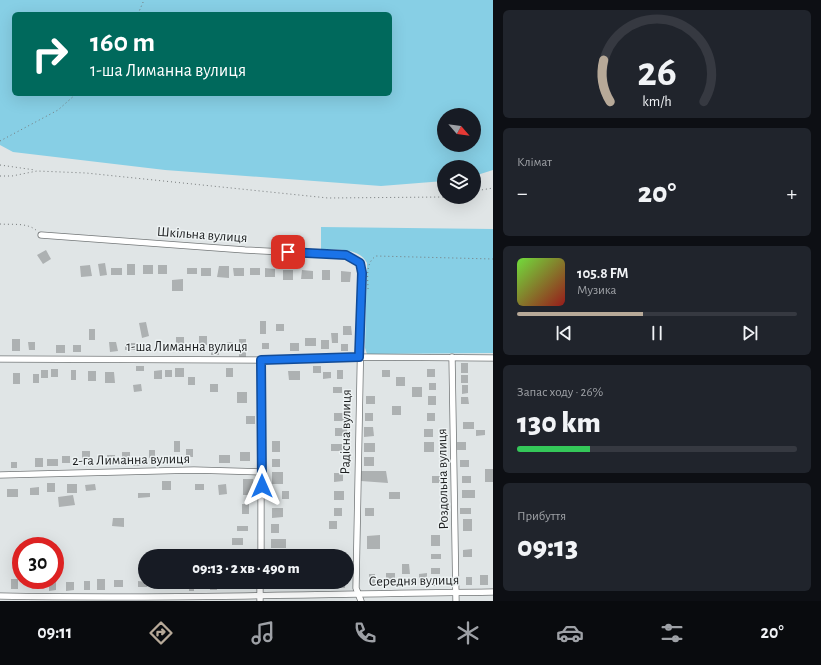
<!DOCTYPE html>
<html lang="uk">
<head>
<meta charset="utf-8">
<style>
	body { margin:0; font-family:"Alegreya Sans",sans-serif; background:#20242c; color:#f1f3f6; height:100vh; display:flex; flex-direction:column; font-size:15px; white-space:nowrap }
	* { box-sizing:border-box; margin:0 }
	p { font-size:13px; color:#9ea1a6 }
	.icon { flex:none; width:22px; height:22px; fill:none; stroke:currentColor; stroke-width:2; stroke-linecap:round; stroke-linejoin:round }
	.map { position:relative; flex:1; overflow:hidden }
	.panel { display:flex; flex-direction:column; gap:10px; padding:10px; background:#0d0f14; width:328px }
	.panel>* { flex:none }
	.top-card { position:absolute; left:12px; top:12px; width:380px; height:84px; border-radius:6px; box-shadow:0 4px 16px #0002; background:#00695c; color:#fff; overflow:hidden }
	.needle { width:26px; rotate:118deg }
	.buttons { position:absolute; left:437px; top:108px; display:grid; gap:8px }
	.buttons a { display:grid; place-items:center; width:44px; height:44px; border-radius:50%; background:#171b24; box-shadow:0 4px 16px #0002; font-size:20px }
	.speed { position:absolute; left:12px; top:537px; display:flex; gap:8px; font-size:20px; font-weight:700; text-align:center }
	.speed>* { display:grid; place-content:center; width:52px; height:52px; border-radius:50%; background:#171b24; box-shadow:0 4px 16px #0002; line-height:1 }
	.speed .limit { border:6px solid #d22; background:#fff; color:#111 }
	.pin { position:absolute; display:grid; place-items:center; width:34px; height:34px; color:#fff; margin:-17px; border-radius:8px; box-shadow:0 2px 6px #0006 }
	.me { position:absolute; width:44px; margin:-22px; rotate:0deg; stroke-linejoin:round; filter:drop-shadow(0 0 3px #0008) }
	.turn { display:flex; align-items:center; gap:14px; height:84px; padding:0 12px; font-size:18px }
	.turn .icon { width:52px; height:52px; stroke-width:2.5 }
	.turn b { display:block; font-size:28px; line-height:34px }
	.big { font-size:30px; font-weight:800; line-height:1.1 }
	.panel .tile { flex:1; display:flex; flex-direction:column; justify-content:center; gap:6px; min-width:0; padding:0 14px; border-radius:6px; background:#20242c }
	.panel .dial { align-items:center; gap:0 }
	.dial svg { height:104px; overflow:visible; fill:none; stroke:#363941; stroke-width:7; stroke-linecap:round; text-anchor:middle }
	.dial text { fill:#f1f3f6; stroke:none }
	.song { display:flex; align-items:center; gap:12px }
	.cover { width:48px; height:48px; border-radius:6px; background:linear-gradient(135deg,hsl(100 70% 55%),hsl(0 70% 35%)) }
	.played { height:4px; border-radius:2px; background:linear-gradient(90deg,#b7a998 45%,#363941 45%) }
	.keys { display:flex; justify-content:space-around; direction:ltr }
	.heat { display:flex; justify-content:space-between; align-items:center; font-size:22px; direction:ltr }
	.charge { height:6px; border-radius:3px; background:linear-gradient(90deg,#34c759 26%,#363941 0) }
	.trip { position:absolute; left:138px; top:549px; width:216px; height:40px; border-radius:20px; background:#171b24; box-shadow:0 4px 16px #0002; font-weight:800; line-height:40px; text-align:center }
	.menu { display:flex; height:64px; justify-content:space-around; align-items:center; background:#090b0e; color:#9ea1a6 }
	.menu .icon { width:28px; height:28px }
	.menu .current { color:#b7a998 }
	.menu b { font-size:18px; color:#f1f3f6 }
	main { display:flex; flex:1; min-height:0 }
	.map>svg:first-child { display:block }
	.green { fill:#87cfe5; fill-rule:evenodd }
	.building { fill:#adb1b2 }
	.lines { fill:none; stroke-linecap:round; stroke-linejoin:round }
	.minor-casing { stroke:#737778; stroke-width:7 }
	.path { stroke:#75797a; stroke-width:1; stroke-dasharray:1 3; stroke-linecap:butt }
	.minor { stroke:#fff; stroke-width:5.5 }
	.route-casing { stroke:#114b97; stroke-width:10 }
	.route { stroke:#1a73e8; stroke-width:7 }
	.labels { text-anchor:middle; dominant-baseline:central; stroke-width:3; stroke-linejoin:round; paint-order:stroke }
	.street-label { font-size:14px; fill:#1b1d1e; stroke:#edf2f3 }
</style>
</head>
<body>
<main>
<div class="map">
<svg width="493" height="601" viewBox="0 0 493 601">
	<rect width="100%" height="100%" fill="#e0e5e6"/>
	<g class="green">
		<path d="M0 0H493V170L474 176V167H444V181L381 186 165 170 13 152 0 145ZM14 14H390V94H14ZM444 115H474V145H444Z"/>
		<path d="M321 227 493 229V353L367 354 365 348 367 263C359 247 337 250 321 249Z"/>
	</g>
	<g class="building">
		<polygon points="46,250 51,259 43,264 37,255"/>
		<polygon points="105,263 107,275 100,276 98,264"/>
		<rect x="127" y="264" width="8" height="11"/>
		<polygon points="90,265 92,276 81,277 80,266"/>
		<rect x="143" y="265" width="10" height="9"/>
		<rect x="158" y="265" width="9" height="9"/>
		<polygon points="219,266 229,266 229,278 217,277"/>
		<rect x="111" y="268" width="11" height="7"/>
		<rect x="187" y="268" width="10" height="6"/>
		<rect x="201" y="268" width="10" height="8"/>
		<polygon points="233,268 244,268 244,276 234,276"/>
		<rect x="250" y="268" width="10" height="7"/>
		<polygon points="265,268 275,269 275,277 265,277"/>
		<rect x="283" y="270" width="10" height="10"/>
		<polygon points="302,270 313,271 313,279 301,279"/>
		<rect x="322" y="270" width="8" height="10"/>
		<polygon points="341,271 351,272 350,282 341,282"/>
		<polygon points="183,279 183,291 172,291 172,280"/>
		<rect x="260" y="321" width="6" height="13"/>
		<polygon points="146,322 149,336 142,338 139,323"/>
		<rect x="276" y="324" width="8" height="7"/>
		<polygon points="343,326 351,326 352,335 343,335"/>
		<rect x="89" y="329" width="6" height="11"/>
		<polygon points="331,333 338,333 338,343 332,343"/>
		<rect x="199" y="336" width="8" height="9"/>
		<rect x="176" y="337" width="8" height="15"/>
		<rect x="305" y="338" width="11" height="8"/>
		<rect x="12" y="339" width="8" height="12"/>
		<rect x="239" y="339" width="7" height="18"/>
		<rect x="321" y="340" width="8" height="9"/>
		<polygon points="28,342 35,342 35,350 29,350"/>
		<polygon points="109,342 116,342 118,351 110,352"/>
		<rect x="227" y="342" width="6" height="9"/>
		<rect x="125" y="343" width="11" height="7"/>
		<rect x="262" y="343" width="7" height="6"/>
		<rect x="290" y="343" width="9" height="8"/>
		<rect x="211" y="344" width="8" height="11"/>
		<rect x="341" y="344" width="7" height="7"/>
		<rect x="56" y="345" width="9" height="8"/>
		<rect x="73" y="345" width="8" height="7"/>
		<rect x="461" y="363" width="7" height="10"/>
		<rect x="136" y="366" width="8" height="5"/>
		<rect x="313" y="366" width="8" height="7"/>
		<rect x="175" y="368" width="9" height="9"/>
		<rect x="226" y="368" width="7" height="9"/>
		<rect x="51" y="369" width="7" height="8"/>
		<rect x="427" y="369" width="8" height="8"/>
		<rect x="41" y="370" width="7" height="8"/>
		<rect x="71" y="370" width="5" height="10"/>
		<polygon points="162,370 162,379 154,379 154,371"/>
		<rect x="165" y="370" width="7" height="7"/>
		<rect x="337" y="370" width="6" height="9"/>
		<rect x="382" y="370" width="8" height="7"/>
		<rect x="88" y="371" width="8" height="10"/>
		<polygon points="288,371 300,371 300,380 289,380"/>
		<polygon points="105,372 114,372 115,383 105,383"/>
		<polygon points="323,372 331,372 331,378 323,379"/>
		<rect x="13" y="373" width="7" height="11"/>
		<rect x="33" y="374" width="6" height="9"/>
		<rect x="461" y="375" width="7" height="8"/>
		<rect x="188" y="377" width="7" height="8"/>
		<rect x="396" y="377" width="9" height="9"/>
		<rect x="429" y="383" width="7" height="7"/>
		<polygon points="141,384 142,391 134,392 133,385"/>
		<rect x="210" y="384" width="8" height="8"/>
		<polygon points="462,385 468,385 468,393 462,394"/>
		<rect x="333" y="387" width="9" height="6"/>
		<rect x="412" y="387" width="10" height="10"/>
		<rect x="237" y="392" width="10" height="11"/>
		<rect x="366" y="396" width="9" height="8"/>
		<rect x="428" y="396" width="8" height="9"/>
		<polygon points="461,397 468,397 469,404 461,404"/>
		<rect x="392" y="406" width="9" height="9"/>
		<rect x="334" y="413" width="12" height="8"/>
		<rect x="365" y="413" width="8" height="8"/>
		<rect x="427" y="413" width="8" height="8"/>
		<rect x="246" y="416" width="9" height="8"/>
		<rect x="463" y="422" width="11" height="7"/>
		<polygon points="364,427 373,427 374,436 364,437"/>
		<rect x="335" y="428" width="12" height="8"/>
		<rect x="424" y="429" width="9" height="8"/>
		<polygon points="476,430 485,430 485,435 476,436"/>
		<rect x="174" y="441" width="6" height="11"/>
		<rect x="272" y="441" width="8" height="11"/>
		<rect x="424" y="442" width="10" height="10"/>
		<rect x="457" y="442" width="9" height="8"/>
		<rect x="364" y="443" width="11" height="9"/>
		<rect x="331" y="444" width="11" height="7"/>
		<rect x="186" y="449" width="7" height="8"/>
		<rect x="149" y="450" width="6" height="8"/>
		<rect x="82" y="451" width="8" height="8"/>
		<rect x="122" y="452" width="8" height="7"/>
		<rect x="240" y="452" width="10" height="9"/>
		<rect x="107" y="455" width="8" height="8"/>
		<rect x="219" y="455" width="11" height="8"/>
		<rect x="62" y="456" width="8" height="7"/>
		<rect x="364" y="457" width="10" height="9"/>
		<rect x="35" y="458" width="8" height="9"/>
		<rect x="133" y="458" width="7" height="8"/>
		<rect x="47" y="459" width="11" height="7"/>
		<rect x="272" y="459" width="8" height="8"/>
		<rect x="460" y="460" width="9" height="7"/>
		<rect x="11" y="462" width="6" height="6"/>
		<rect x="485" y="469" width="8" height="13"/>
		<polygon points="361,471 386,471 388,483 361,481"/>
		<rect x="272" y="472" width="11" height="12"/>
		<polygon points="334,473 343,473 343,481 334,482"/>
		<rect x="432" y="476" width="8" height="7"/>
		<rect x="462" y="476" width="9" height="7"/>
		<rect x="243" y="479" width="10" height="16"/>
		<rect x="162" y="481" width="9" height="9"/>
		<rect x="47" y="483" width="8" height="9"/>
		<rect x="67" y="484" width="10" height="9"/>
		<polygon points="95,484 96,490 86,491 85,485"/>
		<rect x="195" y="484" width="9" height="6"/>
		<polygon points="226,484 227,494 219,495 218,485"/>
		<polygon points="39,487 39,495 30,495 30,488"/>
		<rect x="7" y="489" width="11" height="8"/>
		<rect x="462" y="490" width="13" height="8"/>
		<rect x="282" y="491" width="7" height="8"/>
		<rect x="334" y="491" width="10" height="9"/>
		<rect x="389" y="492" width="11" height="7"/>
		<polygon points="138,493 150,493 150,497 138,498"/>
		<polygon points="73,495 75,505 59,507 58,497"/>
		<rect x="242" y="504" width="7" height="10"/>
		<polygon points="272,508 283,508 283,517 272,518"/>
		<rect x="334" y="508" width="8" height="8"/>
		<rect x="365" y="508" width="9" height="8"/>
		<rect x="460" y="508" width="11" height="6"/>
		<polygon points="113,518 124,518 124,527 112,526"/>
		<rect x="463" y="519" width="9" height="12"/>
		<rect x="329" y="521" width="8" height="8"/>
		<rect x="271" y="524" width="8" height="9"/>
		<rect x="237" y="526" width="11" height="5"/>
		<polygon points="380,535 380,549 367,549 367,536"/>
		<rect x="431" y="535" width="9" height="11"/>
		<rect x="232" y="538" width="11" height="7"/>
		<rect x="271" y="539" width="15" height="9"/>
		<polygon points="472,549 472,557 463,557 463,550"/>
		<rect x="431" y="554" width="10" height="5"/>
		<polygon points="402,564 409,564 410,574 402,574"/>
		<rect x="431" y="568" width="9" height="6"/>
		<rect x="386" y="573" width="9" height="10"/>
		<polygon points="427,573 427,583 419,583 419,574"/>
		<polygon points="369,574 375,574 375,585 369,586"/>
		<rect x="480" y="575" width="8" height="10"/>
		<rect x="466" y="577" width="6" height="8"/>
		<rect x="433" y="578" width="8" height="8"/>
		<rect x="11" y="579" width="7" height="10"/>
		<rect x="97" y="579" width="8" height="11"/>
		<polygon points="49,580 56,580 56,590 49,591"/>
		<rect x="114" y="580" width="9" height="7"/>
		<rect x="84" y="581" width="6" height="9"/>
		<polygon points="138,581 147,582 147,587 138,587"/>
		<polygon points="66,582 74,582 74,590 66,591"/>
		<rect x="197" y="582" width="7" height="7"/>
		<rect x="270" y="582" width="9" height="5"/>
		<rect x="282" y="582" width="15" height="5"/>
		<rect x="336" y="582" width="9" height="6"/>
		<rect x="189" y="583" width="5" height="8"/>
		<rect x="210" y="584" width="7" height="6"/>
	</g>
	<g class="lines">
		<g class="minor-casing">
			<g id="minor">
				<polyline points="41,235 245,250 346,255 360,263 362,273 356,588 361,601"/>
				<polyline points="452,357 456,601"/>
				<polyline points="0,359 261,360 359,357 493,358"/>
				<polyline points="0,475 194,470 262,472"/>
				<polyline points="261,556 261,360"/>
				<path d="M0 596C164 599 329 594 493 592"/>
				<polyline points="260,600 260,582"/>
			</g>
		</g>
		<g class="path">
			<polyline points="138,14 144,0"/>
			<polyline points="0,141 58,110 76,94"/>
			<polyline points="0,165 35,170"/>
			<polyline points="0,176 12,176 37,171 86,173 328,198 444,197"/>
			<polyline points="474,189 481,190 493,188"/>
			<polyline points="474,193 481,190"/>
			<path d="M0 224C12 225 29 222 38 232"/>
			<path d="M368 289C368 278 365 263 376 256L493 259"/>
		</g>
		<use href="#minor" class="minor"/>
	</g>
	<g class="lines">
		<g class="route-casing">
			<polyline id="route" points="262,486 261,360 359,357 362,273 360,263 346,255 288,252"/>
		</g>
		<use href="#route" class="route"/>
	</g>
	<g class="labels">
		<g class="street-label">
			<text transform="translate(202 235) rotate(4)">Шкільна вулиця</text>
			<text x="187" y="347">1-ша Лиманна вулиця</text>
			<text transform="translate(346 432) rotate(-89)">Радісна вулиця</text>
			<text transform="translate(131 460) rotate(-1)">2-га Лиманна вулиця</text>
			<text transform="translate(443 479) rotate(-91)">Роздольна вулиця</text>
			<text transform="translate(414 581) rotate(-1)">Середня вулиця</text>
		</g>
	</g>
</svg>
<div class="buttons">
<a><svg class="needle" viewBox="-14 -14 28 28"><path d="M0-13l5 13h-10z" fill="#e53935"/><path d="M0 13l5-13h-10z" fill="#9ea1a6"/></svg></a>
<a><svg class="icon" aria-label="layers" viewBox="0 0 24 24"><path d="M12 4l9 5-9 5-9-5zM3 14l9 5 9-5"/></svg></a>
</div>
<div class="speed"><div class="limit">30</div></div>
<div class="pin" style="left:288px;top:252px;background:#d93025"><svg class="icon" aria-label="arrive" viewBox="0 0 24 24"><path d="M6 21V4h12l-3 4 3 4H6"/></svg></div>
<svg class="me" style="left:262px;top:486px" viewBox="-20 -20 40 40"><path d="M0-17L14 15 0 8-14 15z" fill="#1a73e8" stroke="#fff" stroke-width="4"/></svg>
<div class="trip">09:13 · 2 хв · 490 m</div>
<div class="top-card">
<div class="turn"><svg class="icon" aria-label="right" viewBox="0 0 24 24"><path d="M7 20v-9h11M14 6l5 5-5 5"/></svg><div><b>160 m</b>1-ша Лиманна вулиця</div></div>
</div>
</div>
<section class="panel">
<div class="tile dial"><svg viewBox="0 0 100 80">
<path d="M14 69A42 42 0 1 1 86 69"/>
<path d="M14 69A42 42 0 0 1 9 37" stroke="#b7a998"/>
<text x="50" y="56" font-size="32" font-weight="700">26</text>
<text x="50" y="72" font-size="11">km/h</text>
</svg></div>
<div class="tile"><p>Клімат</p>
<div class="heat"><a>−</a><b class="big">20°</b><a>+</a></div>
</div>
<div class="tile">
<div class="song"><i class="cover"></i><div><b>105.8 FM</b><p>Музика</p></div></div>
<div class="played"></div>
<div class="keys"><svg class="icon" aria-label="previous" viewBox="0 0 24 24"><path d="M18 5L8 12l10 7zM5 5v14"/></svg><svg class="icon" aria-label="pause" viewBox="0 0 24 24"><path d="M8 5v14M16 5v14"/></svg><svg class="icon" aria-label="next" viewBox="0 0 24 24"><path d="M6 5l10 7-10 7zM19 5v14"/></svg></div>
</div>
<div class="tile"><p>Запас ходу · 26%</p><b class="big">130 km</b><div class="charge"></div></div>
<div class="tile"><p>Прибуття</p><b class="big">09:13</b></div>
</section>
</main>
<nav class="menu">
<b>09:11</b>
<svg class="icon current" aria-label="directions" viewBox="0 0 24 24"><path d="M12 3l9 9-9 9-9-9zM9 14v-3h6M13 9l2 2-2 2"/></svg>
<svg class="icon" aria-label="music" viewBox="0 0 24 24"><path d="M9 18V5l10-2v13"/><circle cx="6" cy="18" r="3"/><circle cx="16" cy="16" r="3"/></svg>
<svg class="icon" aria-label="phone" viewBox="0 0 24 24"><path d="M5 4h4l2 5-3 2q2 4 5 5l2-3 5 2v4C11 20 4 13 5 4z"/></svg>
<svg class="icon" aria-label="climate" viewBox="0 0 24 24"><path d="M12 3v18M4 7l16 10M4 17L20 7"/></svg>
<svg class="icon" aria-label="car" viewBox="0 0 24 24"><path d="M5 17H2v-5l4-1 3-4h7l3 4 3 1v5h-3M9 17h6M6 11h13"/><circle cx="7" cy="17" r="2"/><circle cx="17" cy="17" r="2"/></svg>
<svg class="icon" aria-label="filters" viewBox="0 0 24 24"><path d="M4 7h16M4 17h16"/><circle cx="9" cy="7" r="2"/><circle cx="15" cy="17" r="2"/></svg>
<b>20°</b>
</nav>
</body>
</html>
